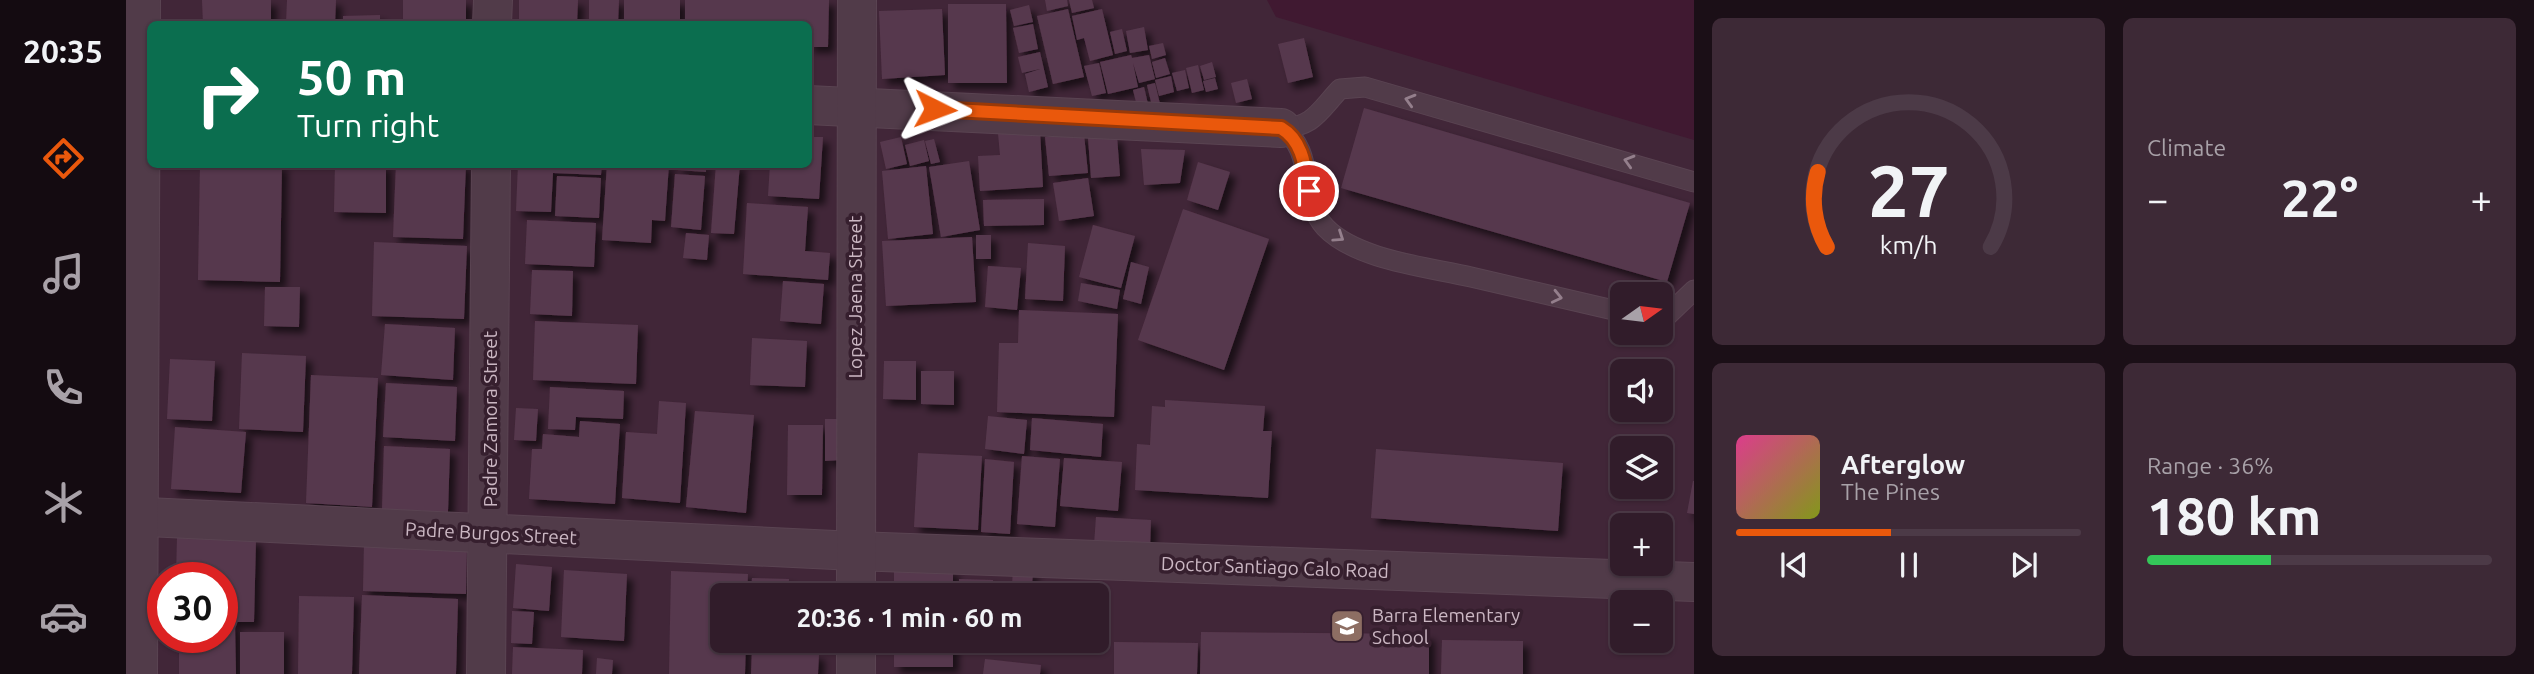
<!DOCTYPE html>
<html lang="en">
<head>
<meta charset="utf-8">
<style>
	body { margin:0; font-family:Ubuntu,sans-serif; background:#3d2936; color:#f1f3f6; height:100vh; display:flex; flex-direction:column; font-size:26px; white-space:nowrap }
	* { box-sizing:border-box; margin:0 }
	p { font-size:23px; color:#a8a1a8 }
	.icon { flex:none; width:38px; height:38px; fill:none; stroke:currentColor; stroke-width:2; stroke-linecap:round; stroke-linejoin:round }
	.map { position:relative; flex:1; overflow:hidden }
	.side { display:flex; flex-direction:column; gap:18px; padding:18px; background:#1b0f17; width:840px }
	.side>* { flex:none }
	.banner { position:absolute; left:21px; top:21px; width:665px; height:147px; border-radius:10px; box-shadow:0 2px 5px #0004,0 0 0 2px #4c3a47; background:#0b6e4f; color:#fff; overflow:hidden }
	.needle { width:46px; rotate:76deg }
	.fabs { position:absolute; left:1484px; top:282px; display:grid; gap:14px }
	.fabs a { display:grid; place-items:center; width:63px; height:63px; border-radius:10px; background:#311c2a; box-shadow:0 2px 5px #0004,0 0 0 2px #4c3a47; font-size:35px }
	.speed { position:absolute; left:21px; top:562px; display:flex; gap:14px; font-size:35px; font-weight:700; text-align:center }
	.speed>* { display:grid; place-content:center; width:91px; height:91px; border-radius:50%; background:#311c2a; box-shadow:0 2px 5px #0004,0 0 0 2px #4c3a47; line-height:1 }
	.speed .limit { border:10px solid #d22; background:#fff; color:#111 }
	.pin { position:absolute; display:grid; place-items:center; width:60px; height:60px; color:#fff; margin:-30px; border:4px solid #fff; border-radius:50%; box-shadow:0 2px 7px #0007 }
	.me { position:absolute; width:77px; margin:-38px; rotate:93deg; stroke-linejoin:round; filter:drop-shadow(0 0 5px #0008) }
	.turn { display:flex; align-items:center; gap:24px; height:147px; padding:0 35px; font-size:32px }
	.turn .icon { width:91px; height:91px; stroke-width:2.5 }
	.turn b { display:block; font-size:49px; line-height:60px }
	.big { font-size:52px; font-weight:700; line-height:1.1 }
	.side .tile { flex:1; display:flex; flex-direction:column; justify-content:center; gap:10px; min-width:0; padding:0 24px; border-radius:10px; background:#3d2936 }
	.side .dial { align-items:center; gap:0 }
	.dial svg { height:182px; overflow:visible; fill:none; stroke:#4c3a47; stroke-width:7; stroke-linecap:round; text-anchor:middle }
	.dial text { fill:#f1f3f6; stroke:none }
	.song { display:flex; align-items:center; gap:21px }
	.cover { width:84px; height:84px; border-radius:10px; background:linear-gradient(135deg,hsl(330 70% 55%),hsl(70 70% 35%)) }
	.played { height:7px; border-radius:4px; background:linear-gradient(90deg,#ea580c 45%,#4c3a47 45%) }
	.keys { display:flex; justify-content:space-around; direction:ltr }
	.heat { display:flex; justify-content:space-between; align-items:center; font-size:38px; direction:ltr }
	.charge { height:10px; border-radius:5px; background:linear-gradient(90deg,#34c759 36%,#4c3a47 0) }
	.side .tiles { flex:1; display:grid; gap:18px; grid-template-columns:repeat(2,1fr) }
	.trip { position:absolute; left:584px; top:583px; width:399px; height:70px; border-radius:10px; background:#311c2a; box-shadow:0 2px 5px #0004,0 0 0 2px #4c3a47; font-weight:700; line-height:70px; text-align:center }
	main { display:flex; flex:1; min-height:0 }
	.dock { display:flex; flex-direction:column; width:126px; justify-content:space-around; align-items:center; background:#140b11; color:#a8a1a8 }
	.dock .icon { width:49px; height:49px }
	.dock .on { color:#ea580c }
	.dock b { font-size:32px; color:#f1f3f6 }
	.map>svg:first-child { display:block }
	.water { fill:#401931 }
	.building { fill:#57384d; filter:url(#shadow) }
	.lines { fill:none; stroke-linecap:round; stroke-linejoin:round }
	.service-casing { stroke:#5a4452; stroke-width:21 }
	.minor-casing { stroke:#5a4452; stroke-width:40 }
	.service { stroke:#513b49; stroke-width:19 }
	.minor { stroke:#513b49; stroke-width:38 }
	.oneway { stroke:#947f8c }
	.route-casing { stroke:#983908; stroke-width:18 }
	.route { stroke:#ea580c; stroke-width:12 }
	.labels { text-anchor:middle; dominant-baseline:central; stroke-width:7; stroke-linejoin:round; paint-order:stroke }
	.street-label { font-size:19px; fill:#cbb7c3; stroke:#361f2e }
	.poi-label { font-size:19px; fill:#cbb7c3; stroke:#361f2e; text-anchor:start }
</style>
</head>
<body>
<main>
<nav class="dock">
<b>20:35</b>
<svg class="icon on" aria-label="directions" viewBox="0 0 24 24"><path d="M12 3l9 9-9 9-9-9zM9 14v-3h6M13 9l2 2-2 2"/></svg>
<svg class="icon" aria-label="music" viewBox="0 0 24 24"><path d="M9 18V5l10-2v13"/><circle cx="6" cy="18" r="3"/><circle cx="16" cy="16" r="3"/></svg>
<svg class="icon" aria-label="phone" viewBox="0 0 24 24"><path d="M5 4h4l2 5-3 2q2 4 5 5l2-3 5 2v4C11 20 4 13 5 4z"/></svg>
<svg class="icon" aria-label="climate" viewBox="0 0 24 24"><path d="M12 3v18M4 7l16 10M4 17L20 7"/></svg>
<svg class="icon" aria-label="car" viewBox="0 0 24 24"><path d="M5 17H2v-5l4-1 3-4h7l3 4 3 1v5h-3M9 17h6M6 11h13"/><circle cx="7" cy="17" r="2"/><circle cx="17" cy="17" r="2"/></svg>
</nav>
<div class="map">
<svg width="1568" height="674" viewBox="0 0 1568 674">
	<defs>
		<filter id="shadow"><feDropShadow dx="6" dy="6" stdDeviation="3.5" flood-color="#0009"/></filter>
	</defs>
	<rect width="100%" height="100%" fill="#412638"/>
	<polygon class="water" points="1141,0 1568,0 1568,140 1150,17"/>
	<g class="building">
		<polygon points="76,0 145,0 145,24 77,24"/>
		<polygon points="161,0 210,0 209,24 160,24"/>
		<rect x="277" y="0" width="63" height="24"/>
		<polygon points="393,0 452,0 451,24 393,24"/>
		<polygon points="463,0 493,0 492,24 463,24"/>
		<rect x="498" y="0" width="56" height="24"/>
		<polygon points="559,0 703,0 702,47 682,47 682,24 559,24"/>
		<polygon points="919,0 941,0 942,6 921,11"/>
		<polygon points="943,0 966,0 968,8 946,13"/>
		<polygon points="822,4 880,4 881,83 822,83"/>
		<polygon points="903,5 907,22 888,26 884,10"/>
		<polygon points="816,9 819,75 756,79 753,11"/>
		<polygon points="942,9 958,77 927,84 911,16"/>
		<polygon points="976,9 987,55 964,61 958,38 951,40 946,16"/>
		<polygon points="254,15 254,24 217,24 217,16"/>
		<polygon points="907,24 912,49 893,53 887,28"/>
		<polygon points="1018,27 1022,50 1004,53 1000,31"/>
		<polygon points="996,29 1001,51 989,54 984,32"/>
		<polygon points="1178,38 1187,77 1162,83 1152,44"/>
		<polygon points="1037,43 1040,55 1026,59 1023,46"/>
		<polygon points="914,52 922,87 903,92 899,74 914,69 896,73 892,57"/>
		<polygon points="1005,55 1006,58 1023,55 1029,79 1013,83 1007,63 1012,87 982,94 974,62"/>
		<polygon points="1039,58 1044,74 1030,78 1026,62"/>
		<polygon points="1086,62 1090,77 1078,80 1074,66"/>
		<polygon points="973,63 980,93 966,96 958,66"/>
		<polygon points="1072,65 1078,90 1066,93 1060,68"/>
		<polygon points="1059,70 1063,88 1051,91 1046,73"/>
		<polygon points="1045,76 1048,92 1033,96 1029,80"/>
		<polygon points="1089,78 1092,89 1080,92 1077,81"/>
		<polygon points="1121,79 1126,99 1110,103 1105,83"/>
		<polygon points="1029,83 1034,104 1026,106 1021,85"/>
		<polygon points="1018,87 1022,104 1011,106 1007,90"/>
		<polygon points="1238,108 1564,203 1541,282 1215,188"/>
		<polygon points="914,130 917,187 854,191 852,156 874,155 872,133"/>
		<polygon points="958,134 962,173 923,176 919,137"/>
		<polygon points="991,136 994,176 965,178 962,138"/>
		<polygon points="682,137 697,137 693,199 642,196 644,164 682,164"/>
		<polygon points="775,137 781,164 760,169 754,142"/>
		<polygon points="808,139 814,162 805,164 799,141"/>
		<polygon points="798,140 803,161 784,166 779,145"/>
		<polygon points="1015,149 1059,150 1054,183 1018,185"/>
		<polygon points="843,161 854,230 815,237 803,167"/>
		<polygon points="1072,162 1104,172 1092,210 1061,200"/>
		<polygon points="74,164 156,164 154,282 72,280"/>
		<polygon points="209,164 260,164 260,213 208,212"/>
		<polygon points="270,164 340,164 337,239 267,237"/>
		<polygon points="392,164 476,164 475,175 427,173 425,212 390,211"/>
		<polygon points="481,164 543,164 539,221 526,220 525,243 476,240"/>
		<polygon points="551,164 580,164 580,172 551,170"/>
		<polygon points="590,164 614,164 608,234 585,233"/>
		<polygon points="800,166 807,234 762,239 756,171"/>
		<polygon points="549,174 579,176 575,230 545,227"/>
		<polygon points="431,176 475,178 473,218 429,216"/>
		<polygon points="962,178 968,216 933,221 927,183"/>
		<polygon points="918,199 918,225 858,226 857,200"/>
		<polygon points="621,203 682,207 679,251 704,253 702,280 617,274"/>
		<polygon points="1057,209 1143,239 1098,370 1012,340"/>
		<polygon points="401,220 470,223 468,267 399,264"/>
		<polygon points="967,225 1009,236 995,288 953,277"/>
		<polygon points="560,233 583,235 581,260 557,258"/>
		<rect x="850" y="235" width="15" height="24"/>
		<polygon points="846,237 850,302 760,306 756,241"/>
		<polygon points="248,242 341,246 338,319 246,316"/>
		<polygon points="902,243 939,246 937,301 899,299"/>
		<polygon points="1005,262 1023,267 1015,304 997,299"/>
		<polygon points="862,266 895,268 891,310 859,307"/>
		<polygon points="406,270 447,271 446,316 404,314"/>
		<polygon points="657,281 698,284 695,324 654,321"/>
		<polygon points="955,283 994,290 991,309 952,301"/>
		<polygon points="139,287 174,287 173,327 138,326"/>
		<polygon points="893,310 992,314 988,417 871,412 873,343 892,343"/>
		<polygon points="409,321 512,325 510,384 407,380"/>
		<polygon points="259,324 329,328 327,380 255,375"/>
		<polygon points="626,338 681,341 679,387 624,385"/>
		<polygon points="116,353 180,356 177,432 113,429"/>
		<polygon points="44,359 89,361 86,421 41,419"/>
		<polygon points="758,361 790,361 790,400 757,399"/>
		<polygon points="795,371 828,371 828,405 795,404"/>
		<polygon points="185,375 252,378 246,507 180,503"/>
		<polygon points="260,383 331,387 329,441 257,437"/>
		<polygon points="424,387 498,391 497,419 450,417 449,430 422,429"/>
		<polygon points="1039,400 1139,406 1137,431 1146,431 1142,498 1009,490 1011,444 1024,445 1026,406 1039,407"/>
		<polygon points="533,401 560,403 554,503 496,498 500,432 531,434"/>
		<polygon points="390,408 412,409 410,441 388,440"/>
		<polygon points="569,411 628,415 620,513 560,507"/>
		<polygon points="862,416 901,420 898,454 859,449"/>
		<polygon points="906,418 977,424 975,457 904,450"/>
		<polygon points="699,419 714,419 715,460 699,461"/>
		<polygon points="454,421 494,424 489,504 403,499 406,449 416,449 417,434 453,437"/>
		<polygon points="662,425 697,425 696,495 661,495"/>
		<polygon points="49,427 120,432 115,493 45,489"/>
		<polygon points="258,446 324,449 322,512 256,509"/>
		<polygon points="1250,449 1437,463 1432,531 1245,518"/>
		<polygon points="792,453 856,456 852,530 788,527"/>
		<polygon points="896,456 934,459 929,527 891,524"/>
		<polygon points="938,458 996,462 992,511 934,506"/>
		<polygon points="859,459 888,462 884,534 855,532"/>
		<polygon points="1567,481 1568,481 1568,514 1561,513"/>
		<polygon points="970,517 1025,520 1024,549 968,545"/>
		<polygon points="51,537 130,539 128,622 96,622 96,578 50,578"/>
		<polygon points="238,543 341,546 340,594 237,591"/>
		<polygon points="390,564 426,567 423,611 387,608"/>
		<rect x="768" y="569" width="59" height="26"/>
		<polygon points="438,570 501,574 498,641 435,637"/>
		<polygon points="887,570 907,571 906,586 886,585"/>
		<polygon points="545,571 622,574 621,595 597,595 597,640 620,640 619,674 543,674"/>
		<polygon points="626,578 663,579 662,595 625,595"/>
		<polygon points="833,579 867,580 867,595 833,595"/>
		<polygon points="869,586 887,587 887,595 868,595"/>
		<polygon points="236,595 332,599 330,674 233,674"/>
		<polygon points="173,596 228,597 226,674 172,674"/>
		<polygon points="386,611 408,612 406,644 385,643"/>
		<polygon points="96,624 109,624 110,674 53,674 53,637 96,637"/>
		<rect x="114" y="632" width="44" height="42"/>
		<polygon points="1075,632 1303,634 1303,674 1074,674"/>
		<rect x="768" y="640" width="59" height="27"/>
		<polygon points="1316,640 1397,641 1397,674 1315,674"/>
		<polygon points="988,642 1072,643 1071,674 988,674"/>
		<polygon points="387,647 457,650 456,674 386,674"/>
		<polygon points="626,650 693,654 692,674 625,674"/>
		<polygon points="471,658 487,660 486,674 470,674"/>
		<polygon points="859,659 915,665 914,674 857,674"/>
	</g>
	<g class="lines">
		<g class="service-casing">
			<g id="service">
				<path d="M1496 312C1446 300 1395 289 1345 277 1302 267 1230 260 1199 227 1173 199 1190 149 1155 128 1187 128 1194 110 1214 89L1239 87 1568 182"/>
				<polyline points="1535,317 1542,315 1568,290"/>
			</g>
		</g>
		<g class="minor-casing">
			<g id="minor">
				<polyline points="366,24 367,0"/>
				<polyline points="682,105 1155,128"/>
				<polyline points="0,516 729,551 1568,582"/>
				<polyline points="730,595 731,0"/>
				<polyline points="730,640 730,674"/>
				<polyline points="12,674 15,0"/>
				<polyline points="360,674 365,164"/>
			</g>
		</g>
		<use href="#service" class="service"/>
		<use href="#minor" class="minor"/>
	</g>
	<defs><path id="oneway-chevron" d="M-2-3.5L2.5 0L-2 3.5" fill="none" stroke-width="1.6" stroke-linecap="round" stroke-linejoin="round" transform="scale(1.75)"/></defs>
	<g class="oneway">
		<use href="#oneway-chevron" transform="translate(1284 100) rotate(-164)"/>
		<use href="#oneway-chevron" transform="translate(1503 161) rotate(-164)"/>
		<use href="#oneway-chevron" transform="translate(1213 237) rotate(34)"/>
		<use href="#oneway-chevron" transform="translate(1431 297) rotate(13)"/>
	</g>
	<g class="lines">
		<g class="route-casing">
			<path id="route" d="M809 109 1155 128C1177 141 1179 167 1183 191"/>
		</g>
		<use href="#route" class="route"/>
	</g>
	<defs>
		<g id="school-square" transform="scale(1.75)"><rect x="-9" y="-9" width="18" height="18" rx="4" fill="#8d6e63" stroke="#361f2e"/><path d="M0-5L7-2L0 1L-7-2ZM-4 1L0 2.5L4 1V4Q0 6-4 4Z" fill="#fff"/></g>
	</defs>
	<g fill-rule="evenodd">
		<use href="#school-square" x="1221" y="626"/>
	</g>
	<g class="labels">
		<g class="street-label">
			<text transform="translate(729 297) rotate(-90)">Lopez Jaena Street</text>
			<text transform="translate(364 419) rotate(-90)">Padre Zamora Street</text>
			<text transform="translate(365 533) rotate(3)">Padre Burgos Street</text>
			<text transform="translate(1149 567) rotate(2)">Doctor Santiago Calo Road</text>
		</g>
		<g class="poi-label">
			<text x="1246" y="615">Barra Elementary<tspan x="1246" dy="22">School</tspan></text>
		</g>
	</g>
</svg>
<div class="fabs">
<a><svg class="needle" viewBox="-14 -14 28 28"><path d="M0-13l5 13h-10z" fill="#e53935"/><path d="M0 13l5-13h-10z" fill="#a8a1a8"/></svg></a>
<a><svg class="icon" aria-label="sound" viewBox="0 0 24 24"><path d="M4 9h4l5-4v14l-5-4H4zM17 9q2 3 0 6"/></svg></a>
<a><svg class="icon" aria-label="layers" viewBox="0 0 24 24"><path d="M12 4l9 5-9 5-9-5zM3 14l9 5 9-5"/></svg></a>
<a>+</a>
<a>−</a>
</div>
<div class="speed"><div class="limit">30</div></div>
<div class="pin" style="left:1183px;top:191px;background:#d93025"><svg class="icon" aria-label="arrive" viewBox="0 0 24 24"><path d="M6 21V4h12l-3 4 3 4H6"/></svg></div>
<svg class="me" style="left:809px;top:109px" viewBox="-20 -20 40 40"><path d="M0-17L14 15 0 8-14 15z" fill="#ea580c" stroke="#fff" stroke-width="4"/></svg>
<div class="trip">20:36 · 1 min · 60 m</div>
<div class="banner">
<div class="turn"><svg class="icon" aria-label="right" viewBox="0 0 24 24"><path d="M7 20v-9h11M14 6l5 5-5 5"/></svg><div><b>50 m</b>Turn right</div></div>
</div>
</div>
<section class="side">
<div class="tiles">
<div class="tile dial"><svg viewBox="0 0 100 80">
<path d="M14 69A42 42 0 1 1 86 69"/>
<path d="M14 69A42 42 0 0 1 10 36" stroke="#ea580c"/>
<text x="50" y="56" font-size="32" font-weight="700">27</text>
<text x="50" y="72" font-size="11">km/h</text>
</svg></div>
<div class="tile"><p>Climate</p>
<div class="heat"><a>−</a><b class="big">22°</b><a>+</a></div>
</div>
<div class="tile">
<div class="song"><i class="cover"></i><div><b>Afterglow</b><p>The Pines</p></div></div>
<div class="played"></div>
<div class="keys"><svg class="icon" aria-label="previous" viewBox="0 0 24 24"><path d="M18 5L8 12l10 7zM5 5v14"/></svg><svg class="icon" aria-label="pause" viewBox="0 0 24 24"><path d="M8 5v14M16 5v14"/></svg><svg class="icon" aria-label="next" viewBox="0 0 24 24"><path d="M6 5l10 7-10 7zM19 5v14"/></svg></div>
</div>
<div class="tile"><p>Range · 36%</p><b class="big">180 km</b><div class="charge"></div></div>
</div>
</section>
</main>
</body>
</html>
